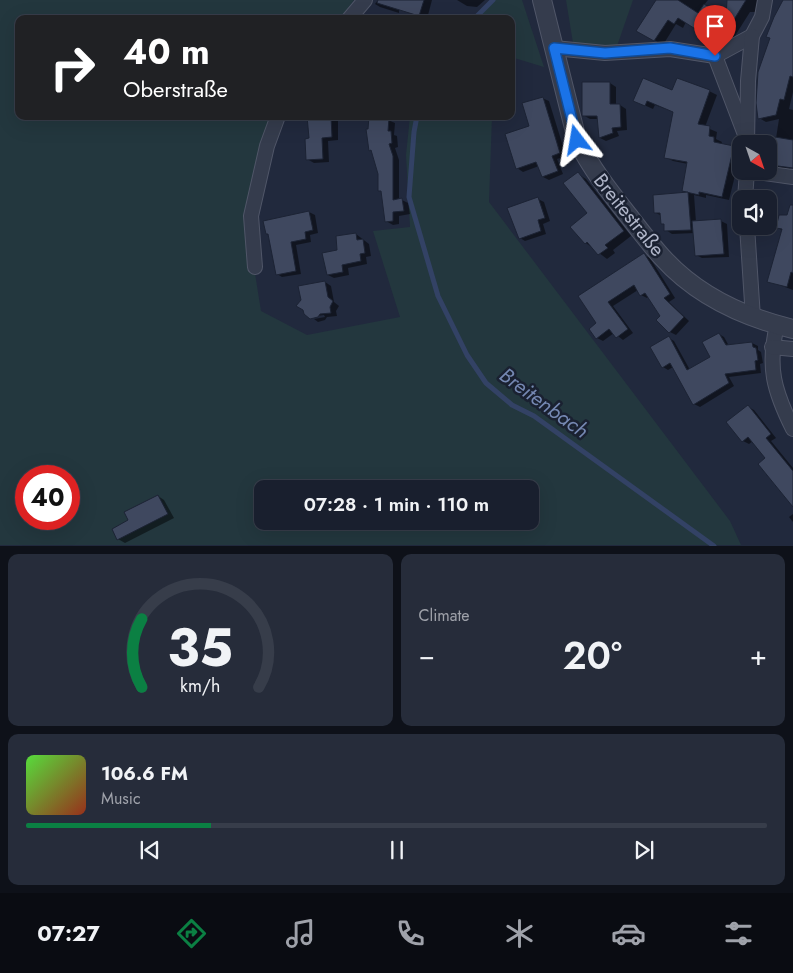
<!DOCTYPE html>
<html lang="en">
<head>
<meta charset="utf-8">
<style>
	body { margin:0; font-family:Jost,sans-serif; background:#262c3a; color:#f1f3f6; height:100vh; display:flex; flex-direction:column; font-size:19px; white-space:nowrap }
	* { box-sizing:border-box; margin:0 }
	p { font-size:16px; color:#9fa2aa }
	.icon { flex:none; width:28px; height:28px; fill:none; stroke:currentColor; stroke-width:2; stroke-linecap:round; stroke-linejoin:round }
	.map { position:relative; height:546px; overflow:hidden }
	.sheet { display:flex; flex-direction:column; gap:8px; padding:8px; background:#0e1119; flex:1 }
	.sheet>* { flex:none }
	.hud { position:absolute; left:15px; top:15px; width:500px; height:105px; border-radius:10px; box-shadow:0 5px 20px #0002,0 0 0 1px #373d4a; background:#202124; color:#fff; overflow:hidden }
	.needle { width:32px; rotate:140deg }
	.tools { position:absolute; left:732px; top:135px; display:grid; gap:10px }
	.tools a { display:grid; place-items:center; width:45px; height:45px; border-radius:10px; background:#191f2e; box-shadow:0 5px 20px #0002,0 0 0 1px #373d4a; font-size:25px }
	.speed { position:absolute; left:15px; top:465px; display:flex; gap:10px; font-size:25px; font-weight:700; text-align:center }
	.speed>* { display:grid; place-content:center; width:65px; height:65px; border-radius:50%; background:#191f2e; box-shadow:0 5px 20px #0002,0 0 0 1px #373d4a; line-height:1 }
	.speed .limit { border:8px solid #d22; background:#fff; color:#111 }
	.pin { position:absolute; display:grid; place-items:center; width:42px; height:42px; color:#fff; margin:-51px -21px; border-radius:50% 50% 50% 0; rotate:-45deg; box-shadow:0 0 5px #0007 }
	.pin .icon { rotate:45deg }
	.me { position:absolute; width:55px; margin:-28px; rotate:346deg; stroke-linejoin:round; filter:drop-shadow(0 0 4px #0008) }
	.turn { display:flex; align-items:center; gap:18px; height:105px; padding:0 25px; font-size:22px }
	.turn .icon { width:65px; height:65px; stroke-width:2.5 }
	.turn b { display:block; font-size:35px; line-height:42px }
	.big { font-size:38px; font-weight:600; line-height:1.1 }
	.sheet .tile { flex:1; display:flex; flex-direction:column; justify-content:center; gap:8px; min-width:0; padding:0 18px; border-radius:10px; background:#262c3a }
	.sheet .dial { align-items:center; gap:0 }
	.dial svg { height:130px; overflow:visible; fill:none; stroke:#373d4a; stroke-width:7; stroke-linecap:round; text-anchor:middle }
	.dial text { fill:#f1f3f6; stroke:none }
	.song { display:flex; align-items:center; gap:15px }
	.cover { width:60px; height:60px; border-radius:8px; background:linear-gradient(135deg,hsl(110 70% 55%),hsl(10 70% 35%)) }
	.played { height:5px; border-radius:2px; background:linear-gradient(90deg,#0b8043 25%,#373d4a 25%) }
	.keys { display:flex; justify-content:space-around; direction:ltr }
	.heat { display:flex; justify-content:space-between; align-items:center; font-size:28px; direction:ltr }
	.sheet .tiles { flex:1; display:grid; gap:8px; grid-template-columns:1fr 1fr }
	.tile:last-child { grid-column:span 2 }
	.trip { position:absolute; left:254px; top:480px; width:285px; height:50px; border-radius:10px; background:#191f2e; box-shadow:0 5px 20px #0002,0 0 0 1px #373d4a; font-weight:600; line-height:50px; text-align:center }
	.tab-bar { display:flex; height:80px; justify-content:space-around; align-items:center; background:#0a0c12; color:#9fa2aa }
	.tab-bar .icon { width:35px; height:35px }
	.tab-bar .active { color:#0b8043 }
	.tab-bar b { font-size:22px; color:#f1f3f6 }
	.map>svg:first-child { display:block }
	.green { fill:#23373e; fill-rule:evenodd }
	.shadow { fill:#0007 }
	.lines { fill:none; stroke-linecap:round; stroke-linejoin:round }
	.stream { stroke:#334265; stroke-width:5 }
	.building { fill:#3f485f; stroke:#1c2334 }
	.minor-casing { stroke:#505668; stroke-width:16 }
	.tertiary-casing { stroke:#505668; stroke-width:20 }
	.minor { stroke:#353c4d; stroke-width:14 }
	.tertiary { stroke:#353c4d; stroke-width:18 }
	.route-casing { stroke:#114b97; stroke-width:12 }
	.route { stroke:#1a73e8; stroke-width:9 }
	.labels { text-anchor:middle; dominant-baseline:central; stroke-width:5; stroke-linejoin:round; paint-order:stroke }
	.street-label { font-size:20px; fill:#b0b6c9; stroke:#1a2131 }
	.water-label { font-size:21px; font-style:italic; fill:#7588b2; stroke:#1a2131 }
</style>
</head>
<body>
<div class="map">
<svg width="793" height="546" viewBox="0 0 793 546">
	<rect width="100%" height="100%" fill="#21293d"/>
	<g class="green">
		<path d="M0 0H354L340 19H19V116H273L246 217 261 311 307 335 400 317 373 231 410 227 406 155 410 116H492L489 202 730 521 741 545H0ZM26 476H69V519H26ZM262 489H530V521H262Z"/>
		<polygon points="491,0 522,0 544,67 511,57 511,19 470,19"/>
		<polygon points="566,0 633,0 617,46 573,43"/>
	</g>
	<g class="shadow">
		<polygon points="378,0 432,0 427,19 399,9 399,13 380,7 375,4"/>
		<polygon points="457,0 485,0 477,7 467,6"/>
		<polygon points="657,0 708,0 704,5 728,20 729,0 757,0 757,12 750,12 728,47 686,22 683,28 676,24 663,45 637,30"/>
		<polygon points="784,0 793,0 793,92 789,109 793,110 793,167 791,166 790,170 778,168 772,164 779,119 766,122 759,118"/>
		<polygon points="610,83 616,87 616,105 620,105 626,109 627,130 617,131 619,136 606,141 600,138 598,119 590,119 583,115"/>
		<polygon points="709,91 717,95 705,127 717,132 716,139 722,142 721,144 733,147 741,151 729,200 706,195 706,198 694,195 696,222 721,221 727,224 729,257 702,258 696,255 695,233 672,234 666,230 665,225 662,223 662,216 656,213 654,196 689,193 683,190 688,164 673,161 665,157 674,112 655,105 653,109 635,101 673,92"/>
		<polygon points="542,98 549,101 566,156 557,159 563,174 549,180 543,177 539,166 523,172 517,168"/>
		<polygon points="309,116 338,116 338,140 328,141 329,162 314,163 307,159 310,139"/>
		<polygon points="388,120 395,123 394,135 397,136 398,147 395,148 399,160 399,200 402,200 408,203 410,214 399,216 399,224 393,225 386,221 382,192 380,190 379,174 372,151 370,150"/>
		<polygon points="578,174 586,179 631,236 613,250 615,253 607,259 586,243 589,213"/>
		<polygon points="538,199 544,202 550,221 543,224 546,234 525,241 520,238"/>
		<polygon points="309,212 315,215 318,233 310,235 311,242 296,245 301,274 282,277 277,274 269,235 267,234"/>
		<polygon points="793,216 793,290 769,281 783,231 777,227"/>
		<polygon points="356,234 369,244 371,256 366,257 367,264 348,268 349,275 334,278 328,275 339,251"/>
		<polygon points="644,255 650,258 675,298 669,302 689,321 676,335 670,332 649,297 647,298 641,295 638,290 613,306 633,333 623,340 614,333 603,341 597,338 598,323 580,296"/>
		<polygon points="325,282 331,286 334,302 339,306 336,311 337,316 327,317 325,320 318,322 314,319 325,317 324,315 310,317"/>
		<polygon points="719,334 724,337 729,346 752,343 758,346 758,350 761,352 763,363 760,364 761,373 729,377 734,386 700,407 694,404 673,367 668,370 663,367 669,338 674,341 690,370 712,357"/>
		<polygon points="748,407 754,410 776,438 771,441 793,468 793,506 767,459 753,441 749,444 743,441"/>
		<polygon points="158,496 164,500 174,518 125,543 118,539 130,521"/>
		<polygon points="793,514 793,522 789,517"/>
	</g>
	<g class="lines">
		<g class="stream">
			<polyline points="474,19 493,0"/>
			<polyline points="417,116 414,132 409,197 438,296 467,355 486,383 512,405 534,416 714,546"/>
		</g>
	</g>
	<g class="building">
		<polygon points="378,0 424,0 419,16 377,3"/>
		<polygon points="656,0 678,0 698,13 704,4 726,18 727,0 746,0 719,44 678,18 674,24 668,20 654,41 636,31"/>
		<polygon points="783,0 793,0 793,77 790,76 784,100 780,99 776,115 758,119 756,103 758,72 770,38 766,37 774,17"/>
		<polygon points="643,78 672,90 677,78 710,90 698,124 710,126 709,136 714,137 714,142 734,146 722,197 699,192 699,195 682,191 687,162 664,158 673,112 647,101 645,106 633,101"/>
		<polygon points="582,82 610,82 610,104 620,104 621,127 612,128 613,133 599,138 597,116 582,116"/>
		<polygon points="543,97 560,153 552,156 558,171 542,177 536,162 516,169 505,134 529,126 522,103"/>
		<polygon points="307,116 331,116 332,137 322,138 323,159 306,160 305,139 309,138"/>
		<polygon points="369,116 389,118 388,131 391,131 392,143 389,144 393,156 393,200 402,198 404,211 393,212 393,221 385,222 381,191 378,191 378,174 371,150 369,151 366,129 368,129"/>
		<polygon points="775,137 793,140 793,168 770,165"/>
		<polygon points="578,172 624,231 605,245 608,248 598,255 587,242 585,244 570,227 587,213 563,183"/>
		<polygon points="688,192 691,230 664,231 664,224 661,224 660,213 654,213 653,195"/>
		<polygon points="538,197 545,218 538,220 541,231 519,239 507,208"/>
		<polygon points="790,205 793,205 793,273 791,272 787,287 767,282 782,229 776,228 779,215 787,215"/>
		<polygon points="309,211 313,230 305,232 306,239 291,242 296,271 276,275 268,234 266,234 263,221"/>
		<polygon points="721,219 724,254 695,256 692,221"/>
		<polygon points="356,233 357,240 363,239 365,253 360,254 361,261 342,265 343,272 327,275 322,253 337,250 336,236"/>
		<polygon points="644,253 670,294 664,298 684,317 669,333 656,320 660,316 645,293 640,296 634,285 608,302 628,329 616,338 609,329 596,339 589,329 596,323 578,296"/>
		<polygon points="325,281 328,297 333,301 330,307 331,313 320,314 318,317 310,319 304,314 303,310 296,306 301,300 298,286"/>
		<polygon points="719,333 726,345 752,342 753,347 756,348 758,360 755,361 756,370 725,374 729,383 693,405 670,363 662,368 650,347 669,336 687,370 710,357 702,342"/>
		<polygon points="748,405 771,434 766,438 793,471 793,507 758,464 765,458 748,437 742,442 726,422"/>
		<polygon points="158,495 168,514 117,540 112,529 128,520 124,512"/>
	</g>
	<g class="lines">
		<g class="minor-casing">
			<g id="minor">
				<polyline points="349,19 365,0"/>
				<polyline points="554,48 605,53 670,49 715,56"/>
				<polyline points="715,56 744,132"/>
				<polyline points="715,56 752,36 762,17 765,0"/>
				<polyline points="747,144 748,81 752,36"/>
				<polyline points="749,171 793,177"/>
				<polyline points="745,199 747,171"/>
				<polyline points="747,226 753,318"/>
				<polyline points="255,267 251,216 267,146 278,116"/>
				<path d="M777 325C767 367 774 391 793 429"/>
				<polyline points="772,347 793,349"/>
			</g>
		</g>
		<g class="tertiary-casing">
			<path id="tertiary" d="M542 0 577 140C591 168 609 191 628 215 639 229 650 244 662 257 697 296 743 317 793 329"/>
		</g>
		<use href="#minor" class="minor"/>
		<use href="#tertiary" class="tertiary"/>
	</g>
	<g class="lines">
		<g class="route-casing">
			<polyline id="route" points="577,140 554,48 605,53 670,48 715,56"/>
		</g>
		<use href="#route" class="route"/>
	</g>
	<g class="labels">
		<g class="street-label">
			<text transform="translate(629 215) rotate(51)">Breitestraße</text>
		</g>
		<g class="water-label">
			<text transform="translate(544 403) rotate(36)">Breitenbach</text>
		</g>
	</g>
</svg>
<div class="tools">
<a><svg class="needle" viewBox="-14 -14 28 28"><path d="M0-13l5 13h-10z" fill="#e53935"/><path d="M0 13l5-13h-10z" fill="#9fa2aa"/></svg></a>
<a><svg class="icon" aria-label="sound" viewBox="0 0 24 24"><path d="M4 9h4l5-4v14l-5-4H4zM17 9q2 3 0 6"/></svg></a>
</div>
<div class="speed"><div class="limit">40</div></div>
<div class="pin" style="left:715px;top:56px;background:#d93025"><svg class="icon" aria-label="arrive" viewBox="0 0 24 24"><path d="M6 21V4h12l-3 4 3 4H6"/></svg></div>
<svg class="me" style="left:577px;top:140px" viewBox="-20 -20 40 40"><path d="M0-17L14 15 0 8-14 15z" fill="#1a73e8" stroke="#fff" stroke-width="4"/></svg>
<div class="trip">07:28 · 1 min · 110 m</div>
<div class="hud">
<div class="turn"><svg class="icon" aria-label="right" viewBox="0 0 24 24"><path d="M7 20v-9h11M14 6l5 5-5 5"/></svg><div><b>40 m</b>Oberstraße</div></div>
</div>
</div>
<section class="sheet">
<div class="tiles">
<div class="tile dial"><svg viewBox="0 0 100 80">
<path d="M14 69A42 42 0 1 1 86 69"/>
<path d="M14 69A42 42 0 0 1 14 27" stroke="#0b8043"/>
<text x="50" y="56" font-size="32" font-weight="700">35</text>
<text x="50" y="72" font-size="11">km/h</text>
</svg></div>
<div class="tile"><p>Climate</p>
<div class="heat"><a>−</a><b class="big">20°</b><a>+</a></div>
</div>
<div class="tile">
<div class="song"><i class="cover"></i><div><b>106.6 FM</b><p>Music</p></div></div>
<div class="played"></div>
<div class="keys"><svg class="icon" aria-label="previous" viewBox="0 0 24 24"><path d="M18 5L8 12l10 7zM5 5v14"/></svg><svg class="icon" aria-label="pause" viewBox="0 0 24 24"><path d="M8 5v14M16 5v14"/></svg><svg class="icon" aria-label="next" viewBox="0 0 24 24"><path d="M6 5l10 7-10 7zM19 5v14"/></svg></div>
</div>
</div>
</section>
<nav class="tab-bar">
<b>07:27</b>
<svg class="icon active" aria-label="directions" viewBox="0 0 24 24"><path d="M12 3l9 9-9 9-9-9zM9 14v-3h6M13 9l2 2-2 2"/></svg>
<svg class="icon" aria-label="music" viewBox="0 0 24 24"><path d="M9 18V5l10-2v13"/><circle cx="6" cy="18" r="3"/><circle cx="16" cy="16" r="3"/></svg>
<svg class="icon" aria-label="phone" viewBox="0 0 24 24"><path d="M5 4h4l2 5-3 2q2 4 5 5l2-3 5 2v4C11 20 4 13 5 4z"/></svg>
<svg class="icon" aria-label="climate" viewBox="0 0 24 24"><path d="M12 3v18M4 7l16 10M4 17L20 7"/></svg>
<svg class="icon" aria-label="car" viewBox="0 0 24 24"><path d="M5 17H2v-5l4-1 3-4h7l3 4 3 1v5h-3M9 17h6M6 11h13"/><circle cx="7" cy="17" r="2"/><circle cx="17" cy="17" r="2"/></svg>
<svg class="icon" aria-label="filters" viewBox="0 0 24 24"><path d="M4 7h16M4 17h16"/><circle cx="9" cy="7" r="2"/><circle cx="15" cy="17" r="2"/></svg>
</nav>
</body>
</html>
